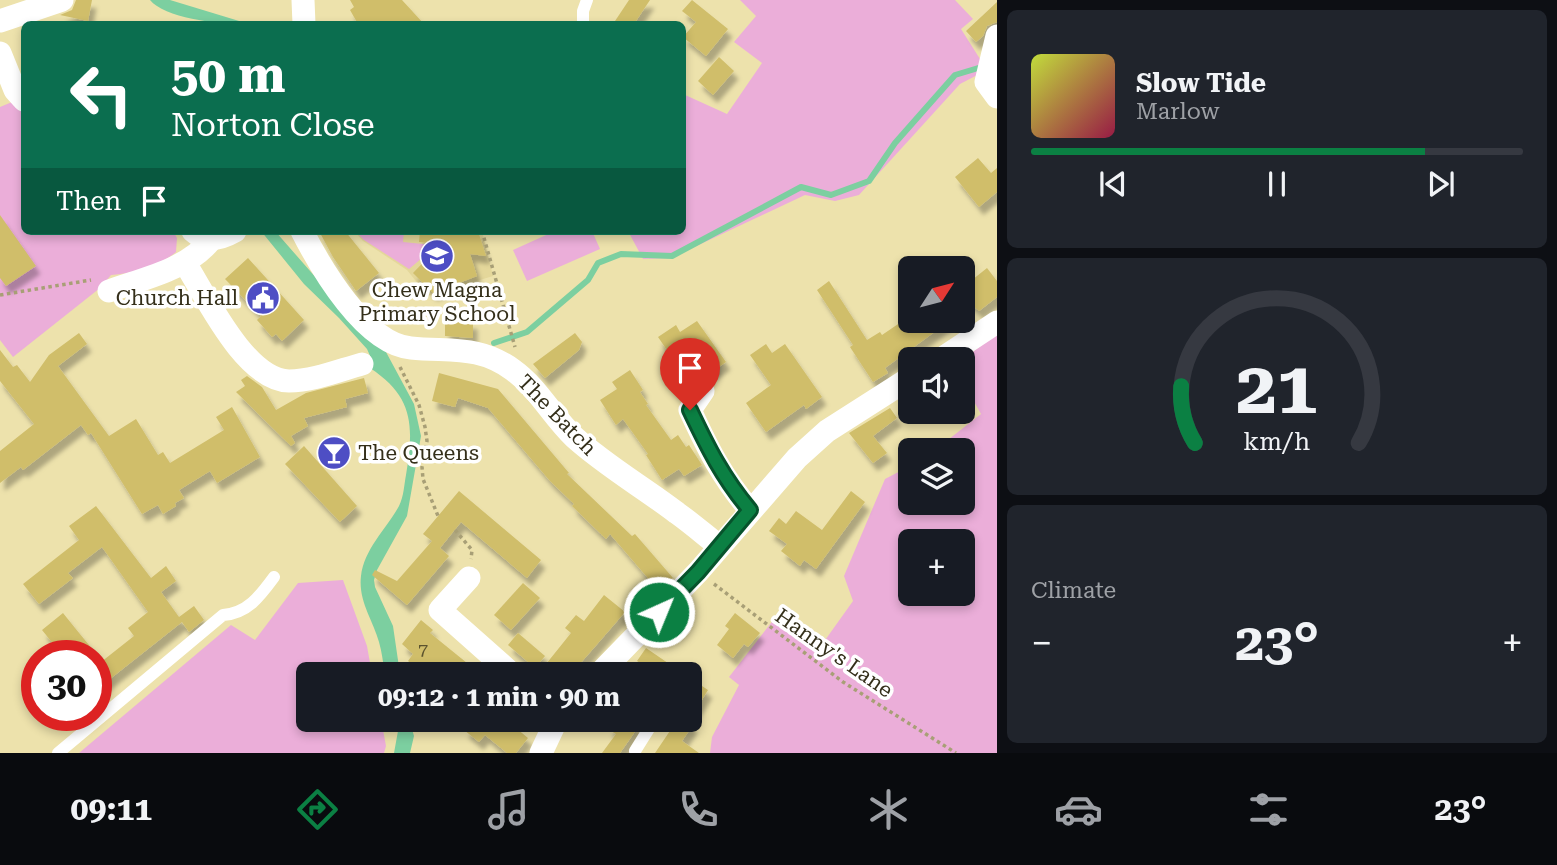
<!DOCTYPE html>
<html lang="en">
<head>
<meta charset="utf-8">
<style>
	body { margin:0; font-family:"Roboto Serif",serif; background:#20242c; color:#f1f3f6; height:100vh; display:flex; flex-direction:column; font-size:26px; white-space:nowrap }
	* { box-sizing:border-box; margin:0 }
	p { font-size:23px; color:#9ea1a6 }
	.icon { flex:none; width:38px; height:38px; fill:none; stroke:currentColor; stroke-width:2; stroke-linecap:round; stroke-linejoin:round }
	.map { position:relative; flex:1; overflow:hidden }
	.panel { display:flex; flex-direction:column; gap:10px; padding:10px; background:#0d0f14; width:560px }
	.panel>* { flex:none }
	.hud { position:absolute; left:21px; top:21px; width:665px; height:214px; border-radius:10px; box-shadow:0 4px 10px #0003; background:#0b6e4f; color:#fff; overflow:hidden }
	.needle { width:46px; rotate:54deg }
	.tools { position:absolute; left:898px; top:256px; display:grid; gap:14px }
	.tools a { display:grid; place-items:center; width:77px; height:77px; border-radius:10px; background:#171b24; box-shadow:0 4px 10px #0003; font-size:35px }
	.speed { position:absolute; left:21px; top:640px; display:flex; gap:14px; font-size:35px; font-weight:700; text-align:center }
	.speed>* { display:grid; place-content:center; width:91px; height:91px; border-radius:50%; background:#171b24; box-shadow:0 4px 10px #0003; line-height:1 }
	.speed .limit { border:10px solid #d22; background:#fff; color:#111 }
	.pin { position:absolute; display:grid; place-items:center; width:60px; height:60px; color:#fff; margin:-72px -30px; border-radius:50% 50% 50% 0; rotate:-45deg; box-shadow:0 0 7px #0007 }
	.pin .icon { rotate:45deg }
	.me { position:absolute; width:77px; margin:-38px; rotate:44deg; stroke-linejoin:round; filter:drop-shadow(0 0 5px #0008) }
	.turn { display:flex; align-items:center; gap:24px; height:147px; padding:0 35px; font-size:32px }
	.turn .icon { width:91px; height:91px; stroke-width:2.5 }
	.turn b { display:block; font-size:49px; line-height:60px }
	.then { display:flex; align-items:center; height:66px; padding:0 35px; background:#0003; gap:14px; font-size:26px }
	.big { font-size:52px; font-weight:700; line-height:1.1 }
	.panel .tile { flex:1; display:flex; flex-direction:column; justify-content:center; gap:10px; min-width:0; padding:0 24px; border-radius:10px; background:#20242c }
	.panel .dial { align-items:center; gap:0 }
	.dial svg { height:182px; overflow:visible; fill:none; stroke:#363941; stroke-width:7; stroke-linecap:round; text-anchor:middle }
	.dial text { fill:#f1f3f6; stroke:none }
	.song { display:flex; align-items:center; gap:21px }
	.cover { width:84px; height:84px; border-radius:10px; background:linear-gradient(135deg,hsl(70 70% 55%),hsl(340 70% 35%)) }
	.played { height:7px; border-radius:4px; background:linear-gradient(90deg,#0b8043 80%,#363941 80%) }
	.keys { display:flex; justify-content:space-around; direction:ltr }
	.heat { display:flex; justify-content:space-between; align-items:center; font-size:38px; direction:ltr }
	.trip { position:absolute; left:296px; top:662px; width:406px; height:70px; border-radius:10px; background:#171b24; box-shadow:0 4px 10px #0003; font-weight:700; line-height:70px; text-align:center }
	.tab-bar { display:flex; height:112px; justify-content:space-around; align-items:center; background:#090b0e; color:#9ea1a6 }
	.tab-bar .icon { width:49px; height:49px }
	.tab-bar .on { color:#0b8043 }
	.tab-bar b { font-size:32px; color:#f1f3f6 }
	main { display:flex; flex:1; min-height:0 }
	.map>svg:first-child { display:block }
	.built { fill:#e4d79a }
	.green { fill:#ebaed9; fill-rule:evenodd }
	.water { fill:#7ccfa0 }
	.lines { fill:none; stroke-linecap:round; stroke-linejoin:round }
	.stream { stroke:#7ccfa0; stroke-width:6 }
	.building { fill:#d0be6b; filter:url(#shadow) }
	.path { stroke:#a89f76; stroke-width:3.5; stroke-dasharray:3.5 3.5; stroke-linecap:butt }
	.lane { stroke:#fff; stroke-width:12 }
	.street { stroke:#fff; stroke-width:23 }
	.route-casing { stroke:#07532c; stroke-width:18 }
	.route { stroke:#0b8043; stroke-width:12 }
	.labels { text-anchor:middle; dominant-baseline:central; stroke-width:7; stroke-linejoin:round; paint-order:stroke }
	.number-label { font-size:18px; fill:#5b532e }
	.poi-label { font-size:21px; fill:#342f1a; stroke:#fff }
	.street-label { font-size:21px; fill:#342f1a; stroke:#fff }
</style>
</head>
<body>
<main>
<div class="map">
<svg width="997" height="753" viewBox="0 0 997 753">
	<defs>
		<filter id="shadow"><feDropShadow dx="4.5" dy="8" stdDeviation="2" flood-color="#0004"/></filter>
	</defs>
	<rect width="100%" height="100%" fill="#ede2ac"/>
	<polygon class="built" points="354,231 482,231 493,276 428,296 407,270 363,241"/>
	<g class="green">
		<polygon points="740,0 955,0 973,19 961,29 987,70 960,84 859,195 835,201 805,195 671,258 643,259 628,231 682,231 683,94 727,114 762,63 734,42 756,16"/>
		<path d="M12 102 24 106V231H173L177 238 176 252C160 266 132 274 111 275L100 288 13 357 0 340V107Z"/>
		<polygon points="355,231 404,231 403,242 433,245 432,255 422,258 409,269 364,240"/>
		<polygon points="555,231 592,231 600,249 527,281 513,250"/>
		<path d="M997 334V753H710L712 737 739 685 729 677 778 614 823 643 853 601 844 576 885 479 910 466V502H962V450H935L981 414 963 382V359ZM910 541H962V593H910Z"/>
		<polygon points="343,580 367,646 372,674 308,674 308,719 381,719 386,746 384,753 79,753 231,625 255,640 298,583"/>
	</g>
	<g class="water">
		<path d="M150 0H170L249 24C225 25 165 19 150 0Z"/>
		<path d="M261 231H275L353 320 386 352 414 404 421 436 407 516 377 570 374 580 375 587 393 626 400 674H385C383 663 382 652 379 642 373 620 358 601 361 576 364 549 387 528 399 506 404 496 404 485 406 475 414 426 414 397 370 368L371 358 367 349 339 318 304 284Z"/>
		<polygon points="396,719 409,719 414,736 410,753 394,753 398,731"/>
	</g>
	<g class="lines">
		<polyline class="stream" points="494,343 527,332 588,280 598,263 621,254 672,256 801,187 831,195 869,181 895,143 955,75 985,66"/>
	</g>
	<g class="building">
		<polygon points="76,0 92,0 88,21 60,15 72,10"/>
		<polygon points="350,0 402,0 424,24 358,24 350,10 354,7"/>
		<polygon points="629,0 650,0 634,24 613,24"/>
		<polygon points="692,0 728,29 706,56 683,37 696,22 682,11"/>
		<polygon points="997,2 997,22 987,26 983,36 976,42 966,31"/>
		<polygon points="719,57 734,71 713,95 698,81"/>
		<polygon points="978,158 991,173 997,168 997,192 979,207 955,177"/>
		<polygon points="0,215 36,266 6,286 0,278"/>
		<polygon points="319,231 345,231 379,273 356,291 333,257"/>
		<polygon points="420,231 478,231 486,256 470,254 477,276 433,293 413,273 441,244 419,242"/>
		<polygon points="248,258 304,320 282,341 276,334 272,337 257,320 261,316 225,279"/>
		<polygon points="987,268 997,281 997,297 979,311 962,296 962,288"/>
		<polygon points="829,281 867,340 880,332 882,335 904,320 951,320 885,368 888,373 873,382 850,347 853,345 817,290"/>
		<polygon points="473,321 473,338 445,336 445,322"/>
		<polygon points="697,321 726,362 712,372 699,354 682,366 674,354 671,356 658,337 676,325 680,332"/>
		<polygon points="79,333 87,344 58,366 109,436 136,419 158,455 163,452 170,463 224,430 216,417 232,407 260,457 217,483 210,471 179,490 184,498 175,503 176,506 163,514 158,505 142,514 91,433 88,435 81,425 23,470 21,467 0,483 0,451 34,424 0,381 0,350 13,367 17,365 30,382 49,355"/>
		<polygon points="575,333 582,342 579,350 545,378 533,364"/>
		<polygon points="766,344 772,353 785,344 822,397 806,409 804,405 766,432 746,403 771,385 750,355"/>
		<polygon points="630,370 643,390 640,392 648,404 646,405 671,440 678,435 686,447 689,445 702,465 684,476 679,469 662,480 646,455 648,454 623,419 616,425 600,400 617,389 612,382"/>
		<polygon points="439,373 498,389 569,473 567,474 632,536 635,534 673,578 659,591 610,534 606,539 572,506 574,504 550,481 488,408 458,398 455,407 432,401"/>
		<polygon points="247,376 262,387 276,410 306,393 364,378 368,393 345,399 347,407 304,418 308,426 291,436 295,443 291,446 236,392 245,386 241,380"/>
		<polygon points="890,408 897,418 873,436 887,453 873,463 849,433"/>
		<polygon points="304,446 357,506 340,522 285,464"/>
		<polygon points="459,491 541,560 527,578 461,522 440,548 449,556 407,605 372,575 375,570 397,581 432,541 423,534"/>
		<polygon points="851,491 865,502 816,569 804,560 800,566 781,551 787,544 769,531 779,518 786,524 796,511 822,530"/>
		<polygon points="96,506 151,578 166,566 176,581 161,592 179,617 194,606 204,620 189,632 182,622 96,690 96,666 134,636 128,628 148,612 102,547 68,573 73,578 39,604 23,584 79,540 69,526"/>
		<polygon points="523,583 540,598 511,630 494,615"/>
		<polygon points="604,595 625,612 599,642 571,674 538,674 571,633 565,628 576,615 584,621"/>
		<polygon points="63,613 75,628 98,656 63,656 42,630"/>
		<polygon points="735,613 760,633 748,647 744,644 733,658 717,645 729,629 725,626"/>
		<polygon points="421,620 433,630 430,633 467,663 458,674 408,674 414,666 408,661 413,654 402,644"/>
		<polygon points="518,633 545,656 535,668 508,645"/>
		<polygon points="646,648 684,674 633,674 640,663 637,661"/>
		<polygon points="690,678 708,690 690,719"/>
		<polygon points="465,719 505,719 528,738 516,753 507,753 485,735 479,742 464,730 470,723"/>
		<polygon points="615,719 629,719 639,726 620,753 602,753 616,734 608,729"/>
		<polygon points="678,719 685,719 693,725 682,741 699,753 655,753"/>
	</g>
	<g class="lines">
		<g class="path">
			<polyline points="482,231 515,347"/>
			<polyline points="0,295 91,280"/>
			<polyline points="400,367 419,405 425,427 427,441 422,467 423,479 438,516"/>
			<polyline points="455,530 472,550 471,559"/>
			<polyline points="714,584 843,682 956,753"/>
		</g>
		<g class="lane">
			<polyline points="583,24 583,11 587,0"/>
			<polyline points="635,751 655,719"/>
			<path d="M58 753 223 615C248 613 260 596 274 577"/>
		</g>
		<g class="street">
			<polyline points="303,0 304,24"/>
			<polyline points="0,21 62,0"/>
			<polyline points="997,36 986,82 997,97"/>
			<polyline points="0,53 15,90 24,100"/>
			<path d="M193 231C206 243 221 239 235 231"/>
			<path d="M302 231C321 268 365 344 411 348 451 352 479 345 513 370 538 388 552 416 574 437 606 466 643 487 677 513 691 523 705 535 719 546"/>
			<path d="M185 263C206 296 245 380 289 381 313 381 340 370 362 364"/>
			<path d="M109 291C145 278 186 270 211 240"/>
			<polyline points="941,359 997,322"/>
			<path d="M703 391 690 410C708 449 722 477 750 510"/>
			<polyline points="469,578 440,610 512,674"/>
			<polyline points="599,674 698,572 797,458 827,431 910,378"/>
			<polyline points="541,753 557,719"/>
		</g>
	</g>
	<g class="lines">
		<g class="route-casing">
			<path id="route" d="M659 612 698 572 750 510C723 478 708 448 690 410"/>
		</g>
		<use href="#route" class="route"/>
	</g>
	<defs>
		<g id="school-disc" transform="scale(1.75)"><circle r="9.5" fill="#4e4ec4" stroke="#fff"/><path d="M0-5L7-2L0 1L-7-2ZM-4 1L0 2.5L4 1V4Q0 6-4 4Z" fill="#fff"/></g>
		<g id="civic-disc" transform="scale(1.75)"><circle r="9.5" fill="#4e4ec4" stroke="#fff"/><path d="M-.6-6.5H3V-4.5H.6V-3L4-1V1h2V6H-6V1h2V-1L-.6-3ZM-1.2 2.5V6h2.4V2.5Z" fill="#fff"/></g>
		<g id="bar-disc" transform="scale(1.75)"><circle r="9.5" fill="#4e4ec4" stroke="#fff"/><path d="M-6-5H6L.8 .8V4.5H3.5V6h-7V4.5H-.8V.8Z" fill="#fff"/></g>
	</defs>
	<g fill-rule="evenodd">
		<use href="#school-disc" x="437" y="256"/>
		<use href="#civic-disc" x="263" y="298"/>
		<use href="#bar-disc" x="334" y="453"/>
	</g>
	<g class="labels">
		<g class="number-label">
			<text x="423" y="649">7</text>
		</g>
		<g class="poi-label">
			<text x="437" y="290">Chew Magna<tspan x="437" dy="24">Primary School</tspan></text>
			<text x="238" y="298" text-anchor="end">Church Hall</text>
			<text x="358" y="453" text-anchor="start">The Queens</text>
		</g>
		<g class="street-label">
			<text transform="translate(557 415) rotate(46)">The Batch</text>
			<text transform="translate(834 653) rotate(35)">Hanny's Lane</text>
		</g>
	</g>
</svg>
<div class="tools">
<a><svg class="needle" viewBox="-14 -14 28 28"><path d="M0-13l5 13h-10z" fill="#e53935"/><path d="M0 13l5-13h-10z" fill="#9ea1a6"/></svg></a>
<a><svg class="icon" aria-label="sound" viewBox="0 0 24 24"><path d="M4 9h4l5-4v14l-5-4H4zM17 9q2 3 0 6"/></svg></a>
<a><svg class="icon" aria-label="layers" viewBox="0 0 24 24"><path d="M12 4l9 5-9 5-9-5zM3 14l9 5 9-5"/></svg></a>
<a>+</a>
</div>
<div class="speed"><div class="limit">30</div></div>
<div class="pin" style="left:690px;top:410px;background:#d93025"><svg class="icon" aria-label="arrive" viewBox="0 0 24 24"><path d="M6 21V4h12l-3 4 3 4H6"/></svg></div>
<svg class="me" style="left:659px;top:612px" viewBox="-20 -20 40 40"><circle r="17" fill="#0b8043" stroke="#fff" stroke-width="3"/><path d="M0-11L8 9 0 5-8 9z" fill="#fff"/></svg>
<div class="trip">09:12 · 1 min · 90 m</div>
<div class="hud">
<div class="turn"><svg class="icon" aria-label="left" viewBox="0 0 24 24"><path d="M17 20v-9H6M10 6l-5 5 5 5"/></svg><div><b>50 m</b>Norton Close</div></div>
<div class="then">Then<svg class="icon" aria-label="arrive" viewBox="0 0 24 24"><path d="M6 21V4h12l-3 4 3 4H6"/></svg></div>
</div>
</div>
<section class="panel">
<div class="tile">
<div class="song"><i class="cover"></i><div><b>Slow Tide</b><p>Marlow</p></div></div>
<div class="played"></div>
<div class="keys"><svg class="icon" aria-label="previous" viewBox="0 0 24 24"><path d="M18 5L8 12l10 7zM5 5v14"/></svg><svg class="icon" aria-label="pause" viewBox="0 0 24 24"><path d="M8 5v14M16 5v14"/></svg><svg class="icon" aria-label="next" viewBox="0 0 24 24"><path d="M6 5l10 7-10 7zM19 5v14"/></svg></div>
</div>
<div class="tile dial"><svg viewBox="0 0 100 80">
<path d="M14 69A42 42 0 1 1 86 69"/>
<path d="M14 69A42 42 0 0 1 8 44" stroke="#0b8043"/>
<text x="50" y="56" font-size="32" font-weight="700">21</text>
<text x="50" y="72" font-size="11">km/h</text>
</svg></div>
<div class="tile"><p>Climate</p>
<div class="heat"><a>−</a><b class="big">23°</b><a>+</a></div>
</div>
</section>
</main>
<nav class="tab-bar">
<b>09:11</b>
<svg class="icon on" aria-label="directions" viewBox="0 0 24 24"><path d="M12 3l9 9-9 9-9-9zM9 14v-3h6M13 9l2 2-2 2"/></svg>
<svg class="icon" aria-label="music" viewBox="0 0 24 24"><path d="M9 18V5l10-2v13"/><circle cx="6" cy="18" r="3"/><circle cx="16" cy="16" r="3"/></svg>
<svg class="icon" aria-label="phone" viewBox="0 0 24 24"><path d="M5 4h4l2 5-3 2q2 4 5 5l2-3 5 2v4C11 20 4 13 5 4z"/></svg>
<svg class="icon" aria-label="climate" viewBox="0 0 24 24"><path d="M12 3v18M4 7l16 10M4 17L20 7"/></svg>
<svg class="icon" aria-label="car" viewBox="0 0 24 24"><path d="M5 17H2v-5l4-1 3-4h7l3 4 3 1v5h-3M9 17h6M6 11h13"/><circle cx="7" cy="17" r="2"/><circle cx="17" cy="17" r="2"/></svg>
<svg class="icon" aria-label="filters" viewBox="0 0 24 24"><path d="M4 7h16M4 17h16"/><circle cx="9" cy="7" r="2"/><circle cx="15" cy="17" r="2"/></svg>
<b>23°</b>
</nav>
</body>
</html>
